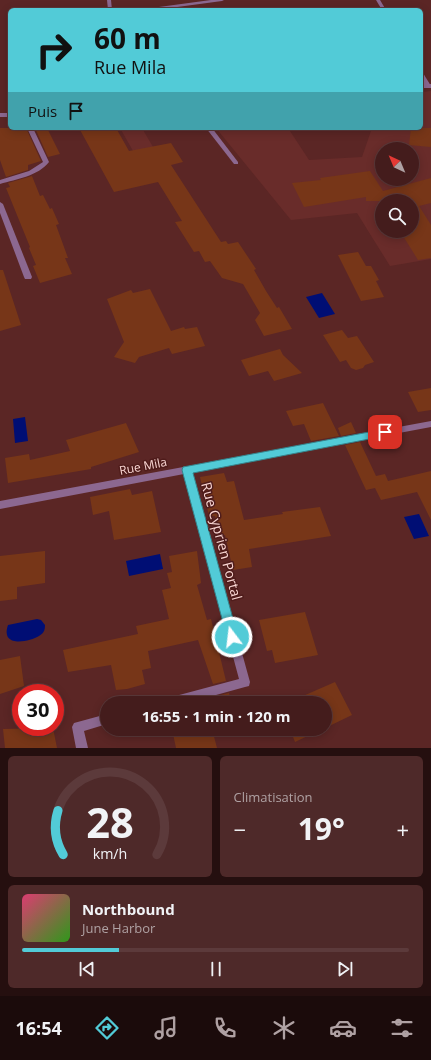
<!DOCTYPE html>
<html lang="fr">
<head>
<meta charset="utf-8">
<style>
	body { margin:0; font-family:"Open Sans",sans-serif; background:#4e2929; color:#f1f3f6; height:100vh; display:flex; flex-direction:column; font-size:15px; white-space:nowrap }
	* { box-sizing:border-box; margin:0 }
	p { font-size:13px; color:#afa1a3 }
	.icon { flex:none; width:22px; height:22px; fill:none; stroke:currentColor; stroke-width:2; stroke-linecap:round; stroke-linejoin:round }
	.map { position:relative; height:748px; overflow:hidden }
	.side { display:flex; flex-direction:column; gap:8px; padding:8px; background:#250f0f; flex:1 }
	.side>* { flex:none }
	.guide { position:absolute; left:8px; top:8px; width:415px; height:122px; border-radius:6px; box-shadow:0 2px 10px #0003,0 0 0 1px #5c3a3b; background:#52cbd7; color:#111; overflow:hidden }
	.needle { width:26px; rotate:316deg }
	.tools { position:absolute; left:375px; top:142px; display:grid; gap:8px }
	.tools a { display:grid; place-items:center; width:44px; height:44px; border-radius:50%; background:#441c1c; box-shadow:0 2px 10px #0003,0 0 0 1px #5c3a3b; font-size:20px }
	.speed { position:absolute; left:12px; top:684px; display:flex; gap:8px; font-size:20px; font-weight:700; text-align:center }
	.speed>* { display:grid; place-content:center; width:52px; height:52px; border-radius:50%; background:#441c1c; box-shadow:0 2px 10px #0003,0 0 0 1px #5c3a3b; line-height:1 }
	.speed .limit { border:6px solid #d22; background:#fff; color:#111 }
	.pin { position:absolute; display:grid; place-items:center; width:34px; height:34px; color:#fff; margin:-17px; border-radius:8px; box-shadow:0 2px 6px #0006 }
	.me { position:absolute; width:44px; margin:-22px; rotate:345deg; stroke-linejoin:round; filter:drop-shadow(0 0 3px #0008) }
	.turn { display:flex; align-items:center; gap:14px; height:84px; padding:0 20px; font-size:18px }
	.turn .icon { width:52px; height:52px; stroke-width:2.5 }
	.turn b { display:block; font-size:28px; line-height:34px }
	.then { display:flex; align-items:center; height:38px; padding:0 20px; background:#0003; gap:8px; font-size:15px }
	.big { font-size:30px; font-weight:700; line-height:1.1 }
	.side .card { flex:1; display:flex; flex-direction:column; justify-content:center; gap:6px; min-width:0; padding:0 14px; border-radius:6px; background:#4e2929 }
	.side .dial { align-items:center; gap:0 }
	.dial svg { height:104px; overflow:visible; fill:none; stroke:#5c3a3b; stroke-width:7; stroke-linecap:round; text-anchor:middle }
	.dial text { fill:#f1f3f6; stroke:none }
	.song { display:flex; align-items:center; gap:12px }
	.cover { width:48px; height:48px; border-radius:6px; background:linear-gradient(135deg,hsl(340 70% 55%),hsl(110 70% 35%)) }
	.played { height:4px; border-radius:2px; background:linear-gradient(90deg,#52cbd7 25%,#5c3a3b 25%) }
	.keys { display:flex; justify-content:space-around; direction:ltr }
	.heat { display:flex; justify-content:space-between; align-items:center; font-size:22px; direction:ltr }
	.side .tiles { flex:1; display:grid; gap:8px; grid-template-columns:1fr 1fr }
	.card:last-child { grid-column:span 2 }
	.trip { position:absolute; left:100px; top:696px; width:232px; height:40px; border-radius:20px; background:#441c1c; box-shadow:0 2px 10px #0003,0 0 0 1px #5c3a3b; font-weight:700; line-height:40px; text-align:center }
	.tab-bar { display:flex; height:64px; justify-content:space-around; align-items:center; background:#1b0b0b; color:#afa1a3 }
	.tab-bar .icon { width:28px; height:28px }
	.tab-bar .active { color:#52cbd7 }
	.tab-bar b { font-size:18px; color:#f1f3f6 }
	.map>svg:first-child { display:block }
	.built { fill:#692c2a; fill-rule:evenodd }
	.water { fill:#000e74 }
	.building { fill:#773618 }
	.lines { fill:none; stroke-linecap:round; stroke-linejoin:round }
	.service { fill:#8c6890; fill-rule:evenodd }
	.minor { fill:#8c6890; fill-rule:evenodd }
	.tertiary { fill:#8c6890; fill-rule:evenodd }
	.route { fill:#52cbd7; stroke:#35848c }
	.labels { text-anchor:middle; dominant-baseline:central; stroke-width:3; stroke-linejoin:round; paint-order:stroke }
	.street-label { font-size:12px; fill:#f9d6d3; stroke:#4f1c1b }
	.near-street-label { font-size:14px; fill:#f9d6d3; stroke:#4f1c1b }
</style>
</head>
<body>
<div class="map">
<svg width="431" height="748" viewBox="0 0 431 748">
	<rect width="100%" height="100%" fill="#5b2625"/>
	<g class="built">
		<path d="M431 91V259L390 266 357 213 291 220 216 128H288L309 160 362 157 372 128H421L423 92ZM382 149H412V179H382ZM382 201H412V231H382Z"/>
		<polygon points="120,128 153,128 143,130 156,152 136,156"/>
	</g>
	<g class="water">
		<polygon points="322,293 335,314 319,318 306,297"/>
		<polygon points="25,417 28,441 15,443 13,419"/>
		<polygon points="419,514 429,536 414,539 404,517"/>
		<polygon points="160,554 163,569 129,576 126,561"/>
		<path d="M37 619 41 620 45 625C45 630 44 633 39 636 29 642 0 648 8 625Z"/>
	</g>
	<g class="building">
		<polygon points="0,128 26,128 41,161 28,165 28,170 6,177 0,160"/>
		<polygon points="35,128 47,128 60,154 48,157"/>
		<polygon points="79,128 116,128 129,151 171,143 183,162 171,165 221,242 226,241 228,244 238,242 256,269 254,270 266,291 277,308 279,307 292,329 264,336 255,320 260,313 243,284 222,278 210,261 205,262 199,251 194,252 175,222 182,221 158,182 114,192"/>
		<polygon points="411,128 431,128 431,147 409,145"/>
		<polygon points="370,171 383,191 431,178 431,203 419,206 431,225 431,258 418,260 400,231 412,231 412,201 366,201 366,197 304,207 292,183 321,180 320,178"/>
		<polygon points="32,176 40,196 43,195 50,209 52,208 59,224 56,225 68,258 65,258 72,274 40,283 33,266 36,265 29,248 30,247 6,188 10,187 8,183"/>
		<polygon points="358,252 366,266 371,266 379,280 376,281 384,297 361,301 338,255"/>
		<polygon points="0,270 3,270 21,325 0,331"/>
		<polygon points="150,289 171,331 184,327 185,329 197,327 205,346 172,354 169,348 139,357 135,363 114,357 124,342 107,299 131,290 133,293"/>
		<polygon points="342,330 348,338 357,336 374,362 365,365 363,368 356,370 351,368 346,360 340,362 323,335"/>
		<polygon points="280,349 283,355 302,373 274,381 268,371 249,376 241,360"/>
		<polygon points="431,388 431,410 418,412 408,392"/>
		<polygon points="323,403 339,436 311,441 304,424 293,426 286,411"/>
		<polygon points="351,422 356,433 341,436 338,428"/>
		<polygon points="126,423 139,452 91,467 91,469 8,483 5,458 29,454 30,460 70,451 66,440"/>
		<polygon points="360,442 376,476 385,474 388,481 431,471 431,520 417,492 381,500 375,488 366,490 345,445"/>
		<polygon points="224,473 227,482 234,481 244,520 283,514 282,512 320,507 331,536 249,549 252,567 233,570 225,535 220,536 215,516 209,516 200,477"/>
		<polygon points="130,489 132,495 152,491 161,532 114,540 109,511 93,515 90,497"/>
		<polygon points="45,551 45,583 17,587 17,599 0,601 0,556"/>
		<polygon points="197,551 201,583 197,585 207,620 211,619 226,681 213,684 198,640 148,651 151,668 142,670 145,684 127,689 116,690 111,665 68,672 63,650 138,634 136,626 169,619 162,590 171,588 167,573 172,572 169,556"/>
		<polygon points="305,612 318,655 275,663 272,650 267,651 259,620"/>
		<polygon points="20,656 24,686 0,694 0,660"/>
		<polygon points="335,682 352,715 325,728 325,703 287,703"/>
		<polygon points="229,693 231,701 220,703 217,696"/>
		<polygon points="53,728 57,748 5,748 3,729"/>
		<polygon points="172,729 212,729 217,748 176,748"/>
		<polygon points="290,729 322,729 295,742"/>
	</g>
	<g class="lines">
		<polygon class="service" points="206,128 212,128 238,162 238,164 234,164"/>
		<g class="minor">
			<polygon points="107,0 111,0 112,10 108,10"/>
			<polygon points="211,0 224,0 222,1 155,10 142,10 144,9"/>
			<polygon points="376,0 380,0 386,10 382,10"/>
			<polygon points="421,72 423,73 431,86 430,87 425,86 421,79"/>
			<path d="M27 128H33L49 162C38 176 17 179 0 184V180L29 171 43 162Z"/>
			<polygon points="0,202 3,204 32,277 31,279 25,279 24,277 0,213"/>
			<polygon points="431,421 431,427 192,472 250,682 249,686 245,687 187,703 163,703 164,699 168,698 239,679 184,474 0,509 0,501"/>
			<polygon points="107,714 107,724 84,731 88,748 76,748 72,727 74,723"/>
		</g>
		<g class="tertiary">
			<rect x="421" y="84" width="10" height="4"/>
			<rect x="0" y="113" width="10" height="4"/>
		</g>
	</g>
	<polygon class="route" points="385,429 389,430 390,432 389,435 385,436 193,473 238,637 237,641 232,642 228,641 182,470 183,467"/>
	<g class="labels">
		<g class="street-label">
			<text transform="translate(143 466) rotate(-11)">Rue Mila</text>
		</g>
		<g class="near-street-label">
			<text transform="translate(222 541) rotate(75)">Rue Cyprien Portal</text>
		</g>
	</g>
</svg>
<div class="tools">
<a><svg class="needle" viewBox="-14 -14 28 28"><path d="M0-13l5 13h-10z" fill="#e53935"/><path d="M0 13l5-13h-10z" fill="#afa1a3"/></svg></a>
<a><svg class="icon" aria-label="search" viewBox="0 0 24 24"><circle cx="10" cy="10" r="6"/><path d="M15 15l6 6"/></svg></a>
</div>
<div class="speed"><div class="limit">30</div></div>
<div class="pin" style="left:385px;top:432px;background:#d93025"><svg class="icon" aria-label="arrive" viewBox="0 0 24 24"><path d="M6 21V4h12l-3 4 3 4H6"/></svg></div>
<svg class="me" style="left:232px;top:637px" viewBox="-20 -20 40 40"><circle r="17" fill="#52cbd7" stroke="#fff" stroke-width="3"/><path d="M0-11L8 9 0 5-8 9z" fill="#fff"/></svg>
<div class="trip">16:55 · 1 min · 120 m</div>
<div class="guide">
<div class="turn"><svg class="icon" aria-label="right" viewBox="0 0 24 24"><path d="M7 20v-9h11M14 6l5 5-5 5"/></svg><div><b>60 m</b>Rue Mila</div></div>
<div class="then">Puis<svg class="icon" aria-label="arrive" viewBox="0 0 24 24"><path d="M6 21V4h12l-3 4 3 4H6"/></svg></div>
</div>
</div>
<section class="side">
<div class="tiles">
<div class="card dial"><svg viewBox="0 0 100 80">
<path d="M14 69A42 42 0 1 1 86 69"/>
<path d="M14 69A42 42 0 0 1 10 35" stroke="#52cbd7"/>
<text x="50" y="56" font-size="32" font-weight="700">28</text>
<text x="50" y="72" font-size="11">km/h</text>
</svg></div>
<div class="card"><p>Climatisation</p>
<div class="heat"><a>−</a><b class="big">19°</b><a>+</a></div>
</div>
<div class="card">
<div class="song"><i class="cover"></i><div><b>Northbound</b><p>June Harbor</p></div></div>
<div class="played"></div>
<div class="keys"><svg class="icon" aria-label="previous" viewBox="0 0 24 24"><path d="M18 5L8 12l10 7zM5 5v14"/></svg><svg class="icon" aria-label="pause" viewBox="0 0 24 24"><path d="M8 5v14M16 5v14"/></svg><svg class="icon" aria-label="next" viewBox="0 0 24 24"><path d="M6 5l10 7-10 7zM19 5v14"/></svg></div>
</div>
</div>
</section>
<nav class="tab-bar">
<b>16:54</b>
<svg class="icon active" aria-label="directions" viewBox="0 0 24 24"><path d="M12 3l9 9-9 9-9-9zM9 14v-3h6M13 9l2 2-2 2"/></svg>
<svg class="icon" aria-label="music" viewBox="0 0 24 24"><path d="M9 18V5l10-2v13"/><circle cx="6" cy="18" r="3"/><circle cx="16" cy="16" r="3"/></svg>
<svg class="icon" aria-label="phone" viewBox="0 0 24 24"><path d="M5 4h4l2 5-3 2q2 4 5 5l2-3 5 2v4C11 20 4 13 5 4z"/></svg>
<svg class="icon" aria-label="climate" viewBox="0 0 24 24"><path d="M12 3v18M4 7l16 10M4 17L20 7"/></svg>
<svg class="icon" aria-label="car" viewBox="0 0 24 24"><path d="M5 17H2v-5l4-1 3-4h7l3 4 3 1v5h-3M9 17h6M6 11h13"/><circle cx="7" cy="17" r="2"/><circle cx="17" cy="17" r="2"/></svg>
<svg class="icon" aria-label="filters" viewBox="0 0 24 24"><path d="M4 7h16M4 17h16"/><circle cx="9" cy="7" r="2"/><circle cx="15" cy="17" r="2"/></svg>
</nav>
</body>
</html>
